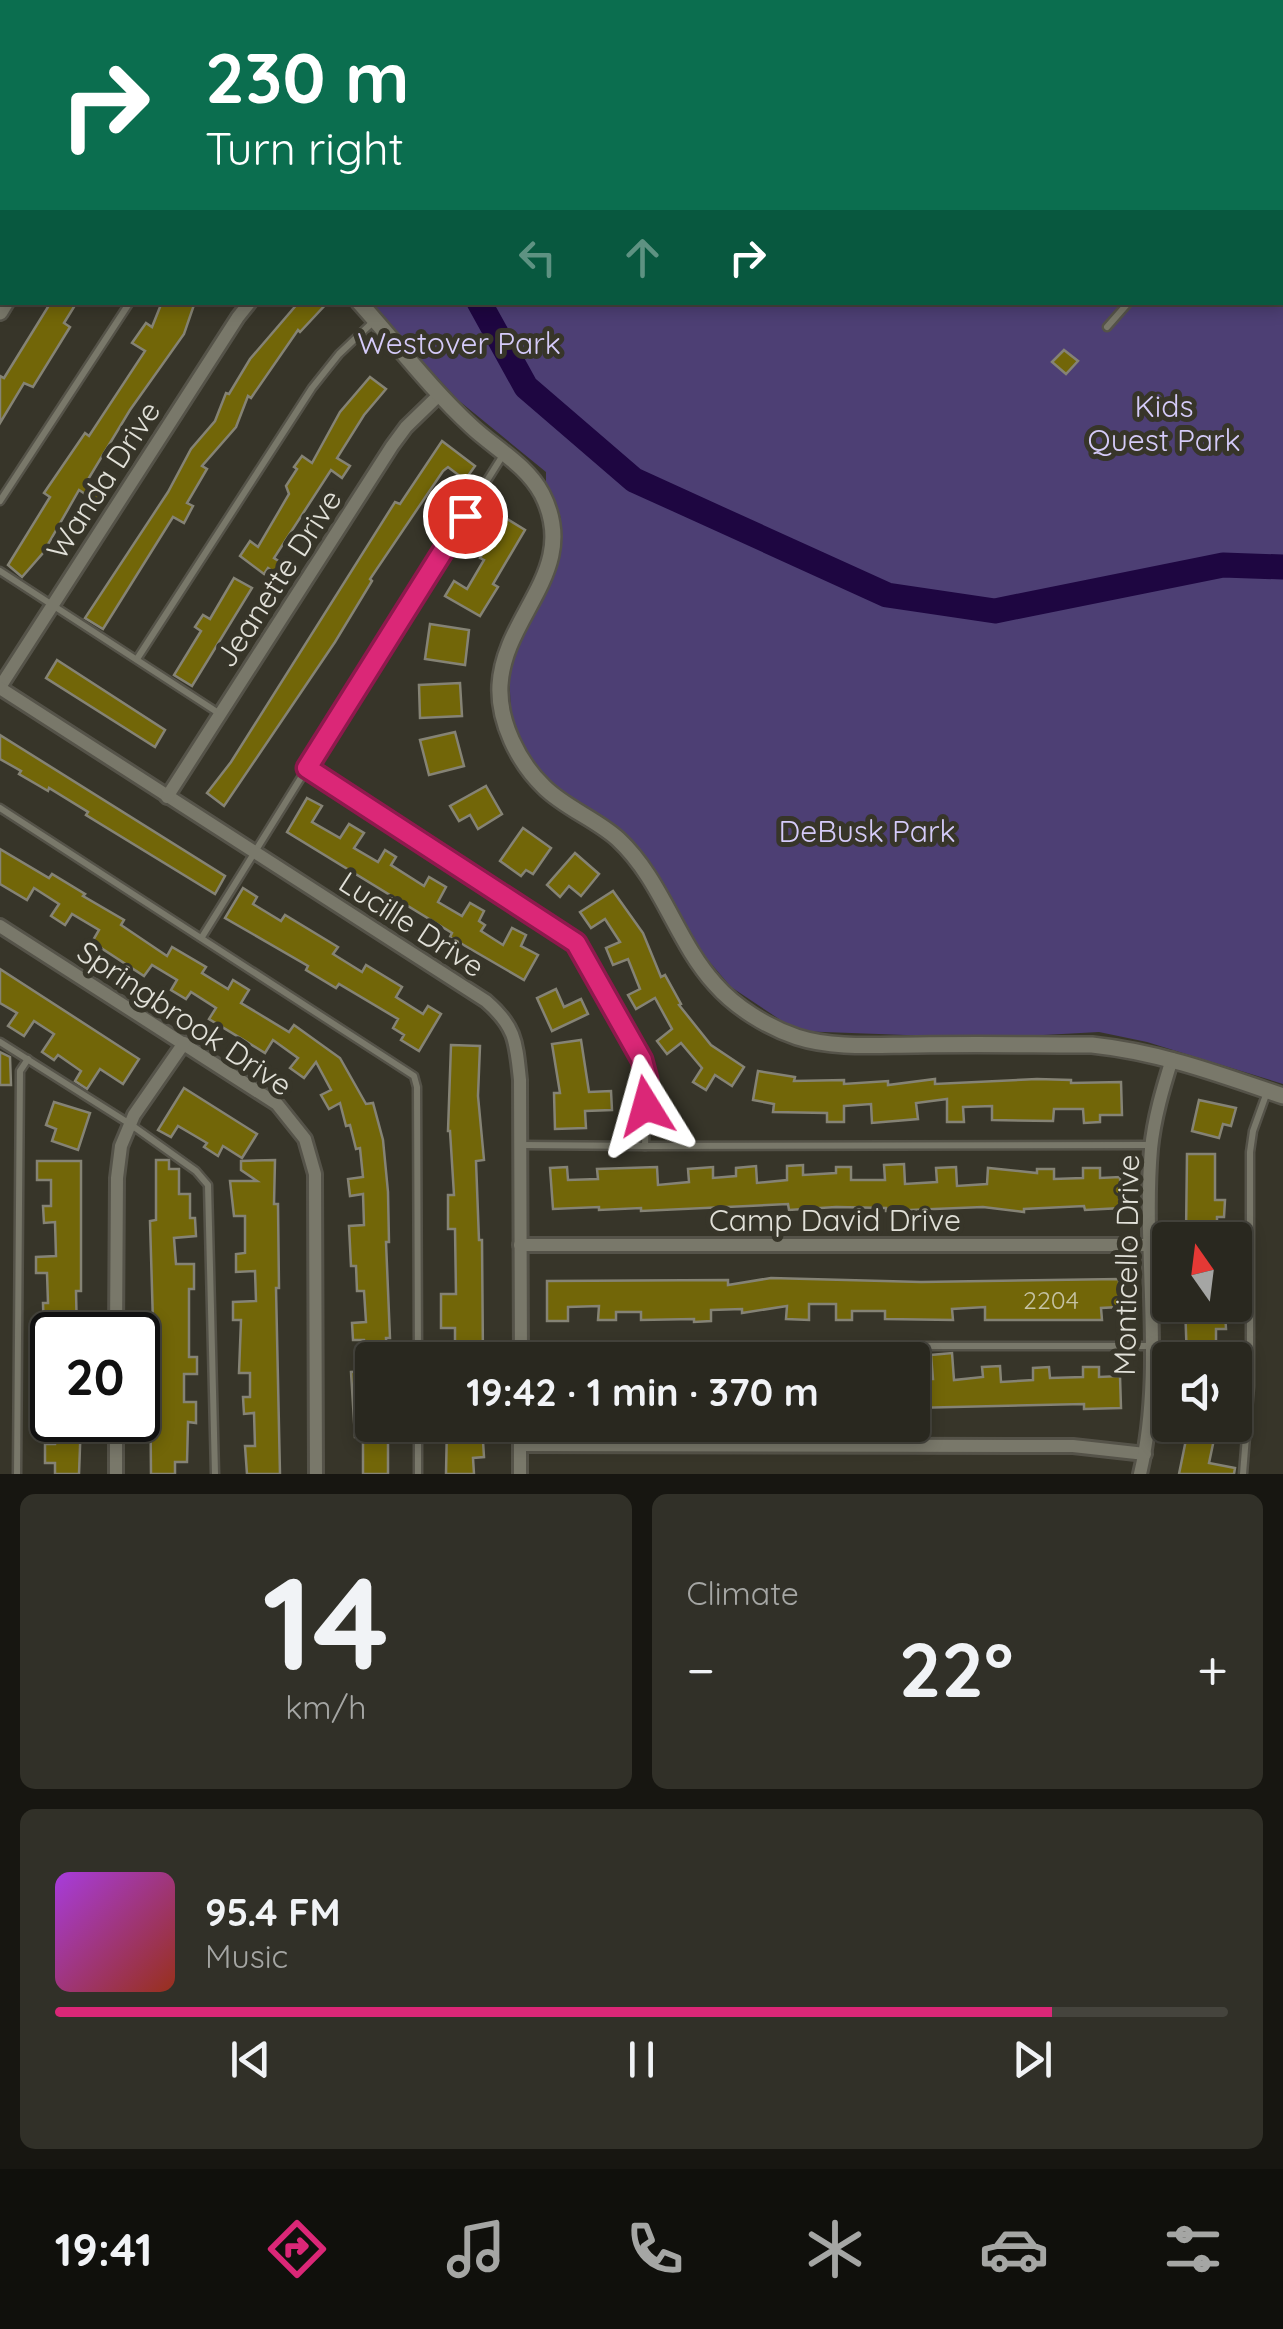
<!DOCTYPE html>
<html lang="en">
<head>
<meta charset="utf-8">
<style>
	body { margin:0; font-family:Quicksand,sans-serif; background:#313028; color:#f1f3f6; height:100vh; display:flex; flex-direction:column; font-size:38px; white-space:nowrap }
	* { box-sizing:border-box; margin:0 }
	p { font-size:32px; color:#a5a6a4 }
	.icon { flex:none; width:55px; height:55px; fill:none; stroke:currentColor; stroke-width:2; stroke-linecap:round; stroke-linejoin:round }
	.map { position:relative; height:1474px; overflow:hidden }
	.sheet { display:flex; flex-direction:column; gap:20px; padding:20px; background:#171611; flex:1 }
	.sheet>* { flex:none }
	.top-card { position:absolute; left:0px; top:0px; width:1285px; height:305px; box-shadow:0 5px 15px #0003,0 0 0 2px #45443d; background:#0b6e4f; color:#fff; overflow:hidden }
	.needle { width:65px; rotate:346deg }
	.tools { position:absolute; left:1152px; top:1222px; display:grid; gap:20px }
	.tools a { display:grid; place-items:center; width:100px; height:100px; border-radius:10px; background:#29281f; box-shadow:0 5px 15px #0003,0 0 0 2px #45443d; font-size:50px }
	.speed { position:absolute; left:30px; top:1312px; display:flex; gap:20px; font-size:50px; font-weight:700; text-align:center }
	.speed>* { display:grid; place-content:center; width:130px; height:130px; border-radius:50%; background:#29281f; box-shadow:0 5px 15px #0003,0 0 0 2px #45443d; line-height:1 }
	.speed .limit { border:5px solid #111; border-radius:15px; background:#fff; color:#111 }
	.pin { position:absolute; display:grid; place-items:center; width:85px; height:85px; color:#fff; margin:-42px; border:5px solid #fff; border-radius:50%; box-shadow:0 2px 10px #0007 }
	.me { position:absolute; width:110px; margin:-55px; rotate:352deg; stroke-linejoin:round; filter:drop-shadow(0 0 8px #0008) }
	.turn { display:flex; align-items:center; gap:35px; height:210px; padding:0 40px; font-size:45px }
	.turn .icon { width:130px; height:130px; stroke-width:2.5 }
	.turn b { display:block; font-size:70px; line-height:85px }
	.lanes { display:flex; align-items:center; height:95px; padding:0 40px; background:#0003; justify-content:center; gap:50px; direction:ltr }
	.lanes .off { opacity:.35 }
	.big { font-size:75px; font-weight:700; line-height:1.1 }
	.sheet .card { flex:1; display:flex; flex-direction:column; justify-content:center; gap:15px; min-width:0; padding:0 35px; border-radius:15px; background:#313028 }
	.sheet .dial { align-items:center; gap:0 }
	.dial b { font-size:130px; line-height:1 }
	.song { display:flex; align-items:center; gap:30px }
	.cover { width:120px; height:120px; border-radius:15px; background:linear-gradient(135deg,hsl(280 70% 55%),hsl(10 70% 35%)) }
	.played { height:10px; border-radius:5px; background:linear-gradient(90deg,#db2777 85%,#45443d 85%) }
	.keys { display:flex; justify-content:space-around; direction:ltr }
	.heat { display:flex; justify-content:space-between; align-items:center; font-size:55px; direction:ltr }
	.sheet .tiles { flex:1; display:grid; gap:20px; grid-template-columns:1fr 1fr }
	.card:last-child { grid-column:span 2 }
	.trip { position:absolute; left:355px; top:1342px; width:575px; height:100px; border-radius:10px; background:#29281f; box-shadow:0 5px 15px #0003,0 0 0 2px #45443d; font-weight:700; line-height:100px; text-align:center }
	.menu { display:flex; height:160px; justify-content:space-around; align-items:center; background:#10100c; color:#a5a6a4 }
	.menu .icon { width:70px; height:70px }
	.menu .active { color:#db2777 }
	.menu b { font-size:45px; color:#f1f3f6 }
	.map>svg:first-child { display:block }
	.green { fill:#4d3f74 }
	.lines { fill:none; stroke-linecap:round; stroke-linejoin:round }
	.river { stroke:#1e0641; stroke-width:25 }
	.building { fill:#726608; stroke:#858375; stroke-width:2.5 }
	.service-casing { stroke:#555349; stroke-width:11 }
	.minor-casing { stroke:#555349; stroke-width:18 }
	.tertiary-casing { stroke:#555349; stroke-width:20 }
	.secondary-casing { stroke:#555349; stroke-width:22 }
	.service { stroke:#79786a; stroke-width:6 }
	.minor { stroke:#79786a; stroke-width:12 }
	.tertiary { stroke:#79786a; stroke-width:15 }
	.secondary { stroke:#79786a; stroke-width:18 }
	.route-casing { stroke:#8e194d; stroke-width:25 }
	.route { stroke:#db2777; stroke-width:18 }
	.labels { text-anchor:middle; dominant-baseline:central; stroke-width:10; stroke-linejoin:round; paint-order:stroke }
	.number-label { font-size:25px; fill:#c5c2a4 }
	.park-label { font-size:30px; fill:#d5cbf9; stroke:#373529 }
	.street-label { font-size:30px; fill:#e1e0d8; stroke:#373529 }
</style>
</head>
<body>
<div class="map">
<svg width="1283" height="1474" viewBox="0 0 1283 1474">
	<rect width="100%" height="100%" fill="#373529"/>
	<g class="green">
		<polygon points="0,0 344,0 349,2 2,2 2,101"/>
		<polygon points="1283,191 1283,1084 1147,1042 1099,1032 987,1038 797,1031 731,987 701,952 650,863 630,841 551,784 530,760 511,718 509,665 553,578 560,546 561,518 546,484 546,472 458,400 369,303 1282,302"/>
	</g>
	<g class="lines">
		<g class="river">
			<polyline points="0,61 2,62"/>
			<polyline points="479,302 526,387 634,480 887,595 995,611 1223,565 1283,567"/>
		</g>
	</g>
	<g class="building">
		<polygon points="51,302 77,302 64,323 70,327 33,387 24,383 0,423 0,376 4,378"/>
		<polygon points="162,302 195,302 184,334 130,410 87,481 102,491 96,501 79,490 43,553 22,577 8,565 50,497 44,493 85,433 89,436 145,351 132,343 146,323 152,327"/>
		<polygon points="299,302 328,302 300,332 298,330 251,398 248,396 236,427 202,466 207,469 187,503 193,506 184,523 173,517 103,629 85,618 168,492 191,449 215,421 226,393 229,394 250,359"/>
		<polygon points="1064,350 1078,361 1066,374 1052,362"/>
		<polygon points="370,377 386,389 364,415 337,458 350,466 342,478 331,470 274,558 285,565 278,575 268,568 264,574 240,556 250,541 258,547 289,494 286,486 297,469 294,467 302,456 312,463 340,412"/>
		<polygon points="442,441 475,466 465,480 448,467 443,471 370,579 372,581 335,642 224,806 207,793 231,762 395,502 400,504"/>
		<polygon points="494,511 525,530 493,584 498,587 480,616 445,596 454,581 467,589 484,560 480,558 496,531 486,525"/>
		<polygon points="234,578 252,588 192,686 174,675 201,631 195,627 203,615 210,619"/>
		<polygon points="430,624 469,630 465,665 425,659"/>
		<polygon points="57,660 165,730 155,747 46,678"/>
		<polygon points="460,683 462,716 420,718 419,685"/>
		<polygon points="455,732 464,766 429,775 420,740"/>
		<polygon points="0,735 225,876 215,894 86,815 88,812 49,788 48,791 19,774 21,771 0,759"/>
		<polygon points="486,786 502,814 478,829 470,815 459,821 450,806"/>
		<polygon points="307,798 322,806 312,822 340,838 349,824 364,833 354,848 378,862 385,850 396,857 391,865 424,886 429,877 446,887 438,902 462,916 470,903 484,911 479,921 485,925 481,931 503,945 512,928 526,935 521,946 538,955 524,980 450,937 452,933 287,832"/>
		<polygon points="523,828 551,848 533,874 526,870 521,876 500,861"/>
		<polygon points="0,849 49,878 52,874 85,894 83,896 124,920 121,925 167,956 172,947 206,967 202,973 228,989 233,980 249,990 241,1003 289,1032 294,1025 340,1058 366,1104 373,1103 383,1140 388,1192 389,1242 386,1242 390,1338 386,1338 387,1360 365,1360 364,1340 353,1340 352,1323 366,1322 364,1291 357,1291 356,1266 351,1266 349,1226 364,1225 363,1194 350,1196 348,1179 363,1177 360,1148 356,1149 350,1125 346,1126 340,1103 329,1109 321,1095 331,1090 316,1062 304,1078 290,1068 298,1058 273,1040 265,1053 209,1019 216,1008 191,992 186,999 171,990 177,980 152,965 144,976 92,942 99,930 72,914 65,925 51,916 59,904 34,888 27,900 0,884"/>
		<polygon points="575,853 599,874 581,896 569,886 560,897 547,885"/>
		<polygon points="243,888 257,897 253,904 281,921 285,915 338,947 333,954 362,972 366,965 402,987 396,997 423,1014 428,1006 441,1014 419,1051 401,1040 404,1035 393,1028 398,1019 339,984 336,988 306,970 308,966 225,918"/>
		<polygon points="613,891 643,933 661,977 665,975 681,1004 679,1005 711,1045 744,1067 732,1086 715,1075 706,1090 693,1082 702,1068 681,1043 667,1054 657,1041 672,1029 655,998 636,1009 628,995 640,989 628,959 613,965 606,948 620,942 605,919 591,928 580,912"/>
		<polygon points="0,969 139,1059 123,1084 100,1069 87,1089 75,1081 81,1071 58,1055 54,1060 42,1052 54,1034 34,1021 24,1036 8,1026 17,1013 0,1003"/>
		<polygon points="556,989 564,1007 581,999 588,1014 552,1031 537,998"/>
		<polygon points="581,1040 589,1092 611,1091 612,1110 585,1111 586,1128 555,1129 554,1093 560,1093 552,1044"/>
		<polygon points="451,1045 480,1046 478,1096 484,1160 476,1161 479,1240 482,1240 483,1360 455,1360 455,1328 441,1328 441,1294 456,1294 455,1229 448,1229 448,1195 454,1195 450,1131 448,1131"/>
		<polygon points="0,1052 10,1057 11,1085 0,1085"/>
		<polygon points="758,1071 795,1077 794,1081 844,1080 844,1084 888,1081 888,1085 935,1079 935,1084 1037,1079 1071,1080 1071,1083 1121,1082 1122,1115 1100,1115 1100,1122 1084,1123 1083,1109 1054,1109 1053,1121 992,1120 992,1106 963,1107 964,1122 947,1122 947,1099 916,1103 918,1119 872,1123 871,1104 844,1106 844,1122 827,1122 827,1113 773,1112 774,1104 753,1100"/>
		<polygon points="184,1088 257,1134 242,1158 223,1146 218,1156 204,1147 207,1143 178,1126 171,1137 158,1130"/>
		<polygon points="1199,1100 1236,1108 1231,1126 1223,1124 1219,1138 1192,1131"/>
		<polygon points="54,1102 90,1113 78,1150 52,1141 56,1129 46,1125"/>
		<polygon points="1187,1154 1215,1154 1215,1200 1225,1200 1224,1217 1217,1217 1217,1235 1186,1235"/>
		<polygon points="156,1160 169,1160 169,1169 179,1169 179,1194 190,1194 190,1218 195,1218 196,1236 174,1238 176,1264 194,1264 194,1289 189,1289 189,1357 197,1357 197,1374 184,1374 184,1402 196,1402 196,1423 188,1422 187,1462 175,1462 175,1474 151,1474 150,1357 154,1357 150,1221 156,1220"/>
		<polygon points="275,1160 274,1204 278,1204 279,1288 276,1288 280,1474 247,1474 245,1446 255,1446 254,1413 244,1414 243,1397 250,1397 250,1373 239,1373 241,1320 233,1320 233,1302 256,1301 255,1271 236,1272 236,1254 245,1253 245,1216 234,1216 230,1181 257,1181 241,1170 241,1161"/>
		<polygon points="37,1161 81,1161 81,1291 76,1291 77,1335 44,1335 43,1303 48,1303 47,1273 36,1273 36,1257 56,1256 55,1222 44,1223 43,1206 51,1206 51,1180 37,1180"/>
		<polygon points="904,1164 905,1184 937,1182 936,1168 956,1167 957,1186 987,1184 988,1168 1037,1173 1037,1169 1054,1169 1054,1179 1083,1178 1083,1168 1100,1168 1100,1178 1120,1177 1121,1208 1085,1210 1084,1206 1024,1209 1024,1212 983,1207 886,1211 886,1208 836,1207 789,1210 788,1204 641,1211 641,1208 599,1210 599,1207 553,1209 550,1168 567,1167 568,1180 598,1179 597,1169 657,1167 658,1185 689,1182 688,1169 713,1167 713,1178 736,1176 736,1168 756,1166 757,1183 787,1180 787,1166 803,1165 803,1175 836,1173 836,1167 851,1167 851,1180 885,1180 884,1165"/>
		<polygon points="771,1278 921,1282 1119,1279 1119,1307 1101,1308 1102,1320 985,1320 985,1307 952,1309 953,1320 885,1319 885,1311 852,1311 852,1320 836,1320 836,1304 809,1304 809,1320 786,1319 787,1306 742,1313 742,1309 711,1310 711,1321 694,1322 694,1319 641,1320 641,1312 616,1312 616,1320 598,1320 599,1306 568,1307 568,1321 547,1321 547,1281 728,1280 728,1285"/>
		<polygon points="1185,1305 1214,1305 1214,1313 1225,1313 1226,1329 1216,1329 1216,1360 1187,1360"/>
		<polygon points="38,1350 52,1350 52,1367 39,1367"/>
		<polygon points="952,1353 954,1380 983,1377 982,1367 1000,1366 1001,1382 1033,1380 1033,1368 1049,1367 1050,1378 1083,1377 1083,1367 1099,1367 1099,1377 1120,1376 1121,1408 1084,1409 1084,1404 912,1408 912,1379 933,1379 931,1355"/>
		<polygon points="372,1371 372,1425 388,1425 388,1474 363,1474 363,1437 355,1437 351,1372"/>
		<rect x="37" y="1399" width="15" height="19"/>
		<polygon points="55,1420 81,1420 79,1474 55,1474 55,1463 45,1463 45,1444 55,1444"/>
		<polygon points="447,1425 473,1425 473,1442 483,1441 484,1457 473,1458 474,1474 446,1474"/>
		<polygon points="1189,1425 1217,1425 1209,1463 1235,1468 1234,1474 1179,1474"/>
	</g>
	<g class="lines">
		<g class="service-casing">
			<g id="service">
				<polyline points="988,0 992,2"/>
				<polyline points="542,2 543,0"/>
				<polyline points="786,2 788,0"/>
				<polyline points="1248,2 1248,0"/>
				<polyline points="1107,327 1129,302"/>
				<polyline points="0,501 130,302"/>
				<polyline points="0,571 220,714"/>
				<polyline points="137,659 312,388 339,354 374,321"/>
				<polyline points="307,768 503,455"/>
				<polyline points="0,808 414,1076 417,1087 418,1360"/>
				<polyline points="202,937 307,768 558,931 576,943 642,1060 647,1079 645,1146 522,1145"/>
				<polyline points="0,1042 130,1124 196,1171 208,1185 215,1474"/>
				<polyline points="645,1146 1149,1145"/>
				<polyline points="522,1346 1150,1346"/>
				<polyline points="418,1425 418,1474"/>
				<polyline points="17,1474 20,1071 28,1059"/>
				<polyline points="1243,1474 1250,1386 1250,1152 1253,1131 1267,1092"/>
			</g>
		</g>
		<g class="minor-casing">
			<g id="minor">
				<polyline points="369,0 372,2"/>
				<polyline points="419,2 421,0"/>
				<polyline points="664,2 665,0"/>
				<polyline points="0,687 238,317 250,302"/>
				<path d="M0 688 486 1001C516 1027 516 1042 520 1080L521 1360"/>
				<polyline points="167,797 392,446 406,427 440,394"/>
				<polyline points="0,926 277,1104 305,1139 315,1174 316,1474"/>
				<polyline points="520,1245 1150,1245"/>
				<polyline points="116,1335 117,1178 121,1146 134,1115 184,1043"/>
				<polyline points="520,1445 1073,1446 1145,1454"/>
				<polyline points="116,1474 116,1420"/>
				<polyline points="520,1474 520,1425"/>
				<path d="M1140 1474C1165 1369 1142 1256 1151 1149 1154 1118 1163 1088 1172 1059"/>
			</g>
		</g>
		<g class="tertiary-casing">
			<g id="tertiary">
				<polyline points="113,2 113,0"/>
				<polyline points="1074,2 1076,0"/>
				<polyline points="0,111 2,112"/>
				<path d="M359 302C396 343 430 388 471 426 494 448 526 464 542 494 581 570 504 614 500 685 498 721 518 762 544 787 565 808 596 819 618 839 662 880 676 941 715 984 735 1007 767 1027 797 1037 834 1049 878 1045 917 1045 975 1044 1034 1045 1092 1045 1159 1052 1219 1074 1283 1096"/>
				<polyline points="0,312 6,302"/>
			</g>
		</g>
		<g class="secondary-casing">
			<g id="secondary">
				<polyline points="1058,0 1062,2"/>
				<polyline points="1122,0 1126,2"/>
				<polyline points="1282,107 1283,107"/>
				<polyline points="1282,147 1283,147"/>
			</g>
		</g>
		<use href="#service" class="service"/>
		<use href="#minor" class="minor"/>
		<use href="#tertiary" class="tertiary"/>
		<use href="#secondary" class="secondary"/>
	</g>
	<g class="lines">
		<g class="route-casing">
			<polyline id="route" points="465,516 307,768 576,943 642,1060 647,1079 646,1106"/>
		</g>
		<use href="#route" class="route"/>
	</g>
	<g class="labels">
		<g class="number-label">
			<text x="1051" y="1299">2204</text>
		</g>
		<g class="park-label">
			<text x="459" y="343">Westover Park</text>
			<text x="1164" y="406">Kids<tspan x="1164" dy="34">Quest Park</tspan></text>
			<text x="867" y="831">DeBusk Park</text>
		</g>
		<g class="street-label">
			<text transform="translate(103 480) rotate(-57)">Wanda Drive</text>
			<text transform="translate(278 578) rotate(-57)">Jeanette Drive</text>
			<text transform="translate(412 924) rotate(33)">Lucille Drive</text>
			<text transform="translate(185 1018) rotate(34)">Springbrook Drive</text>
			<text x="835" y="1220">Camp David Drive</text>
			<text transform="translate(1126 1265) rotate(-89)">Monticello Drive</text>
		</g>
	</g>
</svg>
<div class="tools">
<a><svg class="needle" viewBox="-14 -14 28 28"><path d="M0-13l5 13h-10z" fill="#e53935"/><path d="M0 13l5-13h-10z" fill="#a5a6a4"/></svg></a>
<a><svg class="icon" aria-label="sound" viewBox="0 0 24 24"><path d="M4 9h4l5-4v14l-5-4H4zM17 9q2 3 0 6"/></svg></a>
</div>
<div class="speed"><div class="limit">20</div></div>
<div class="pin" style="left:465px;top:516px;background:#d93025"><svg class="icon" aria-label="arrive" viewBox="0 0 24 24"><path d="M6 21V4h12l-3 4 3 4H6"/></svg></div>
<svg class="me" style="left:646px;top:1106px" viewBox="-20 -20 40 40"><path d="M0-17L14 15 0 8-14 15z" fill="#db2777" stroke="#fff" stroke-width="4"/></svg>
<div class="trip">19:42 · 1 min · 370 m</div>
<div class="top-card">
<div class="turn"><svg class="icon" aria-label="right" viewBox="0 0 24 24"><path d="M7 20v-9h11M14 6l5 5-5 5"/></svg><div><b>230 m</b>Turn right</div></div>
<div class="lanes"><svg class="icon off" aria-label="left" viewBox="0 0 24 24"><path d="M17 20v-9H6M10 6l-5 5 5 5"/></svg><svg class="icon off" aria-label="ahead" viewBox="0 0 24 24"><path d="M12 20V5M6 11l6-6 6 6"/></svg><svg class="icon" aria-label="right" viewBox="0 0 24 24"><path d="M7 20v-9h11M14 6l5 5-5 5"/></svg></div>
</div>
</div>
<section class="sheet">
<div class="tiles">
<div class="card dial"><b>14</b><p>km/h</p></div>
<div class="card"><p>Climate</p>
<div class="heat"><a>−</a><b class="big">22°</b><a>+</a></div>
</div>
<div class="card">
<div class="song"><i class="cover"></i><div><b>95.4 FM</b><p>Music</p></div></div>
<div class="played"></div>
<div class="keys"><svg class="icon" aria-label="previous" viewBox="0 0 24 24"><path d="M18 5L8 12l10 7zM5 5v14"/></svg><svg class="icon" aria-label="pause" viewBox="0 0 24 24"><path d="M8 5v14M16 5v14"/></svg><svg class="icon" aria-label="next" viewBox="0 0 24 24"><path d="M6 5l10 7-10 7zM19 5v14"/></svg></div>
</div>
</div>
</section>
<nav class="menu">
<b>19:41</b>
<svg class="icon active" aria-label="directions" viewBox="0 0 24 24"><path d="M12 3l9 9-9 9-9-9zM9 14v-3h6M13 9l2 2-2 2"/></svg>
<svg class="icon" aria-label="music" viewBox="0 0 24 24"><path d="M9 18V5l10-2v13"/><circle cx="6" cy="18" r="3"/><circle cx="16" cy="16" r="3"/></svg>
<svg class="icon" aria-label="phone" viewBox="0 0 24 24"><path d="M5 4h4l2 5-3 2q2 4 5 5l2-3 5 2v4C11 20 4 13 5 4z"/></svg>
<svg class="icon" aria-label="climate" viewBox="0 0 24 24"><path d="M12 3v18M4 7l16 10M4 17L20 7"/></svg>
<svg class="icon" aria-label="car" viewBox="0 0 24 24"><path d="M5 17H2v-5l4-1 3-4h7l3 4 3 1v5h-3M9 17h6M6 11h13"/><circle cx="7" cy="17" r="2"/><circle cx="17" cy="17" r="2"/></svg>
<svg class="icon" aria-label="filters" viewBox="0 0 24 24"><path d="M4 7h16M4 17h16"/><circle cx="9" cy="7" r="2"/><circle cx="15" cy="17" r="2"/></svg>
</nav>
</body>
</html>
